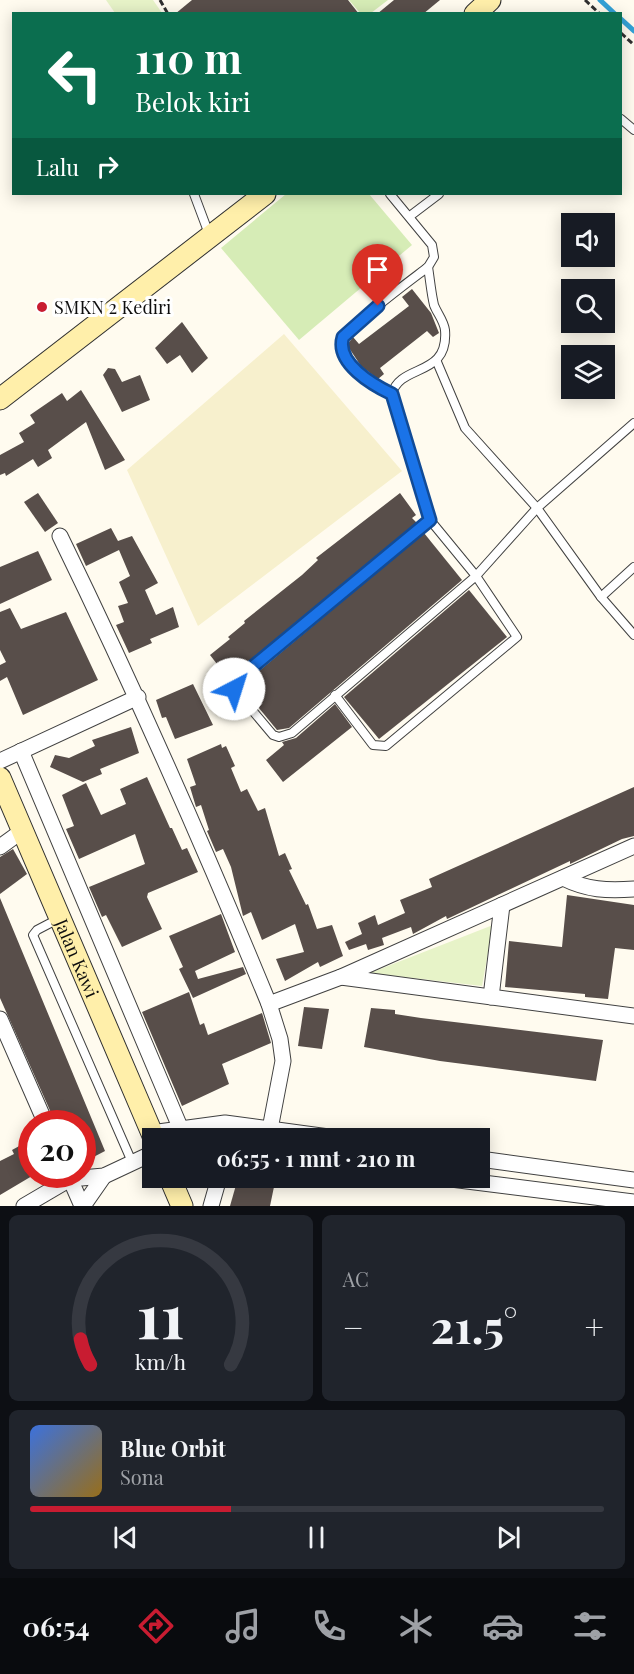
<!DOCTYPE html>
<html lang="id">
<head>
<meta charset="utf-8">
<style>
	body { margin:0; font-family:"Playfair Display",serif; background:#20242c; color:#f1f3f6; height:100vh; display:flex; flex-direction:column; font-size:22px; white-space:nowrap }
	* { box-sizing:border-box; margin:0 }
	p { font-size:20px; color:#9ea1a6 }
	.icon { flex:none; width:33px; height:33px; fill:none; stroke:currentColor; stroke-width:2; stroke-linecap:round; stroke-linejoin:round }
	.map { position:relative; height:1206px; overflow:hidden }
	.sheet { display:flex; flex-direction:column; gap:9px; padding:9px; background:#0d0f14; flex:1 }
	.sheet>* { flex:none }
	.hud { position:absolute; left:12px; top:12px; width:610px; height:183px; border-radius:0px; box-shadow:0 3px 15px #0003; background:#0b6e4f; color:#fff; overflow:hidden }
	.controls { position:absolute; left:561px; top:213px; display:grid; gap:12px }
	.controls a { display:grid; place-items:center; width:54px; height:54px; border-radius:0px; background:#171b24; box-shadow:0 3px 15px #0003; font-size:30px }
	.speed { position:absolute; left:18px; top:1110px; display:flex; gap:12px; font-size:30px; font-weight:700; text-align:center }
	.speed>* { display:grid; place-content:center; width:78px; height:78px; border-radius:50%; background:#171b24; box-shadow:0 3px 15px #0003; line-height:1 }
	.speed .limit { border:9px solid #d22; background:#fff; color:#111 }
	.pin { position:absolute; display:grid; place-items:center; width:51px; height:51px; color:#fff; margin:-62px -26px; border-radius:50% 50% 50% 0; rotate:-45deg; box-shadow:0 0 6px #0007 }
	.pin .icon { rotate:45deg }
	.me { position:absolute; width:66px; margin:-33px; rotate:40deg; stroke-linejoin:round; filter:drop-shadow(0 0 4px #0008) }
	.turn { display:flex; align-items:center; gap:21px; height:126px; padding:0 24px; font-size:27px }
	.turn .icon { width:78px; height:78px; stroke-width:2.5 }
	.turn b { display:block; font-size:42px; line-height:51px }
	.then { display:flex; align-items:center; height:57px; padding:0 24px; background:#0003; gap:12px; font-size:22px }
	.big { font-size:45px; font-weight:700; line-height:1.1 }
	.sheet .tile { flex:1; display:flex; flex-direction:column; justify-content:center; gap:9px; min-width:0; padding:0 21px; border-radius:9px; background:#20242c }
	.sheet .dial { align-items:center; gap:0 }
	.dial svg { height:156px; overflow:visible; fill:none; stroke:#363941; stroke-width:7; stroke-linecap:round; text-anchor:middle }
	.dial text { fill:#f1f3f6; stroke:none }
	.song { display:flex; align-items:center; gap:18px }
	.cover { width:72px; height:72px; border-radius:9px; background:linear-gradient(135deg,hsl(220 70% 55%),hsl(40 70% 35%)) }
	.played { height:6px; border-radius:3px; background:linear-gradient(90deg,#c81c31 35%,#363941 35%) }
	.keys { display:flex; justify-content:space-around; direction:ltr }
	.heat { display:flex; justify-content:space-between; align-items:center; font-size:33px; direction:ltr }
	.sheet .tiles { flex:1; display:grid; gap:9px; grid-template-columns:1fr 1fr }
	.tile:last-child { grid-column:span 2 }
	.trip { position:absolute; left:142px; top:1128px; width:348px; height:60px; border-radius:0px; background:#171b24; box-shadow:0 3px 15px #0003; font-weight:700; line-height:60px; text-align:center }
	.dock { display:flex; height:96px; justify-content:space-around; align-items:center; background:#090b0e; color:#9ea1a6 }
	.dock .icon { width:42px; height:42px }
	.dock .on { color:#c81c31 }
	.dock b { font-size:27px; color:#f1f3f6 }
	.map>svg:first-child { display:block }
	.farmland { fill:#f7f0cd }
	.green { fill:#d6ecb6 }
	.pitch { fill:#e7f3c8 }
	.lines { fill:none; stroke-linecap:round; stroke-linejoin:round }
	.stream { stroke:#32a1d6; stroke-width:5 }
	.building { fill:#584e4a }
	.lane-casing { stroke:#414141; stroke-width:10 }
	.street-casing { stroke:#414141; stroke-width:17 }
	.secondary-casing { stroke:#303030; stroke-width:23 }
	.path { stroke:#303030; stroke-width:3; stroke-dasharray:6 3; stroke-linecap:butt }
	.lane { stroke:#fff; stroke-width:8 }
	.street { stroke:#fff; stroke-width:15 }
	.secondary { stroke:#ffefaa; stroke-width:21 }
	.route-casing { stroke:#114b97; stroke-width:15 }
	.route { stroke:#1a73e8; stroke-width:10 }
	.poi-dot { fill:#c81c31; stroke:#fff; stroke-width:2 }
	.labels { text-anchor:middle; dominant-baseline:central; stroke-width:6; stroke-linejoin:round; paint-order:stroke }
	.poi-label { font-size:18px; fill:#0e0e0e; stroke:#fff; text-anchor:start }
	.street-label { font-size:18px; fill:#0e0e0e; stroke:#fff }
</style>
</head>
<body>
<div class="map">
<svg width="634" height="1206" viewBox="0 0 634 1206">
	<rect width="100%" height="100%" fill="#fffbef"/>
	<polygon class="farmland" points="284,334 402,471 198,626 127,470"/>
	<g class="green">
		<polygon points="349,0 388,0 371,13 360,13"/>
		<polygon points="286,194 369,194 412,245 299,340 221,248"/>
	</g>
	<g class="pitch">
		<polygon points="106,0 153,0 162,13 115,13"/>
		<polygon points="493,925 482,986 370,973"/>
	</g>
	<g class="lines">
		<g class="stream">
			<polyline points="600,0 615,14"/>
			<polyline points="621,19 634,31"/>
		</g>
	</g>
	<g class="building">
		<polygon points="192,0 348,0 359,14 175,14"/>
		<polygon points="394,0 440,0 423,14 377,14"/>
		<polygon points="412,289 431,313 439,333 433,337 427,331 380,368 384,374 378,379 361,366 347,345 353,337 359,344 409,306 402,297"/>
		<polygon points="182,322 208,358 192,373 180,355 167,364 155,348"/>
		<polygon points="108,368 115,369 122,382 140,375 150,400 122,412 103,375"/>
		<polygon points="81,390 125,460 105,470 86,422 48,450 52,458 38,467 33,459 6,476 5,473 0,475 0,455 24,442 19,433 35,423 30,415 62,393 67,401"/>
		<polygon points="38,493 58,523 45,532 24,502"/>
		<polygon points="400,493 416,515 412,518 417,523 230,679 227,677 210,655 230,639 228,637 245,623 244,621 302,575 318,560 316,558"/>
		<polygon points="111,528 118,541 132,536 158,583 145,590 156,615 173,607 179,627 150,639 152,643 129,653 116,625 124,622 118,606 128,603 119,582 130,576 119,550 86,566 76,544"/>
		<polygon points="424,533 462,580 289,728 277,730 241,686"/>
		<polygon points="38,551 52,580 0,604 0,567"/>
		<polygon points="469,590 507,637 379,739 344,697"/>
		<polygon points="10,608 21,629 66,612 98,680 23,715 7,677 0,681 0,665 6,662 0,650 0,612"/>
		<polygon points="193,684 213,725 175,739 166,717 162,718 156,700"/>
		<polygon points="335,704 352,727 283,782 266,760 284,745 282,742 296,738"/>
		<polygon points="131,727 139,753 100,769 102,774 83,782 50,767 55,755 69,758 95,746 92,740"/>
		<polygon points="221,744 222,748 226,746 235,766 231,768 241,792 247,789 258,811 265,808 279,856 285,853 292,869 289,870 306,905 308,904 317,929 332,925 343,956 320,967 318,962 285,981 276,959 304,952 295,924 262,940 251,912 243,916 231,867 223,849 216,852 207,831 209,830 201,805 196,807 190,787 196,785 187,759"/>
		<polygon points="147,777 170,828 172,828 182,850 187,848 198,872 148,893 147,897 162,929 122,947 106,915 102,917 89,887 145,864 135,834 79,859 66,829 74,826 62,795 86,783 101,815 126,804 120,789"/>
		<polygon points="634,787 634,836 622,839 570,864 570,861 447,919 446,916 413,934 411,927 382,938 384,945 368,950 366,944 349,950 345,942 362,934 358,923 375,915 378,925 405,913 400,900 432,887 429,879"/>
		<polygon points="13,849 27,874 0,894 0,857"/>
		<polygon points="567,895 634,905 634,950 615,948 608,999 585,997 585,994 505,987 509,941 562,947"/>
		<polygon points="0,898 105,1151 82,1163 82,1124 56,1124 0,998"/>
		<polygon points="221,914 235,952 195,971 198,979 243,967 246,974 193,998 179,969 183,967 169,936"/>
		<polygon points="189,992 200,1025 204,1023 208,1035 262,1013 271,1043 222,1064 229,1084 182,1106 142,1012"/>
		<polygon points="304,1007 329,1009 322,1049 298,1046"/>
		<polygon points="371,1008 395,1010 395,1014 421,1018 603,1040 596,1081 440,1061 364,1047"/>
		<polygon points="32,1139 32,1176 0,1195 0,1161 14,1154 12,1150"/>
		<polygon points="238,1178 255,1178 275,1182 270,1206 230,1206"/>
	</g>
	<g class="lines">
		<g class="lane-casing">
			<g id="lane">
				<polyline points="621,119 634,130"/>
				<polyline points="194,194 209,234"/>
				<path d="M390 194 432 245 434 257 428 267C414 278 342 330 341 344 340 365 376 386 392 394"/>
				<polyline points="410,216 439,194"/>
				<polyline points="437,362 465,428 537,508 601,597 634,635"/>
				<polyline points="430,520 235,683 236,691 273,735 279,737 292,733 476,576 537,508 634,423"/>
				<polyline points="601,597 634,567"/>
				<path d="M335 695 373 745 386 746 517 637 476 576 430 520 392 394C400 363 449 378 445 330 444 321 437 313 434 305 431 292 430 279 428 267"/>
				<polyline points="60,918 37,930 33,935 132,1162"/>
			</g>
		</g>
		<g class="street-casing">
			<g id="street">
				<path d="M60 536C135 690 204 846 269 1004L341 977 634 846"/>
				<polyline points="21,751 180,1127"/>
				<polyline points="0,761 138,697"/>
				<polyline points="0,847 22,831"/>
				<path d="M563 878C587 890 607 891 634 889"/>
				<polyline points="341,977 634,1016"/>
				<polyline points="491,997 502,905"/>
				<polyline points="269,1004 280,1039 283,1061 270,1129"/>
				<polyline points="0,1019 46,1124"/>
				<polyline points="151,1133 225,1123 336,1138"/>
				<polyline points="480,1159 634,1180"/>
				<polyline points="68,1174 82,1206"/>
				<polyline points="443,1178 634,1202"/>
				<polyline points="24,1206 70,1179 104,1176 153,1153"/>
				<polyline points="83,1206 104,1176"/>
				<polyline points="211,1206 219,1178"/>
			</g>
		</g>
		<g class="secondary-casing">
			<g id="secondary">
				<polyline points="475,14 490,0"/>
				<polyline points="0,399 265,194"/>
				<path id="s1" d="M0 778 154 1138"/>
				<polyline points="170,1178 182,1206"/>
			</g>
		</g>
		<g class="path">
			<polyline points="160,0 168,14"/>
			<polyline points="585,0 600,14"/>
			<polyline points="621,33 634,45"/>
		</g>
		<use href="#lane" class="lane"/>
		<use href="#street" class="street"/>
		<use href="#secondary" class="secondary"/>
	</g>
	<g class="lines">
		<g class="route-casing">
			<path id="route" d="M234 689 238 679 430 520 392 394C373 385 335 363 343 337L378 306"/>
		</g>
		<use href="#route" class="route"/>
	</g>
	<circle class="poi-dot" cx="42" cy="307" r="6"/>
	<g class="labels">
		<g class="poi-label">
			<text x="54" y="307">SMKN 2 Kediri</text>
		</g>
		<g class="street-label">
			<text stroke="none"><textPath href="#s1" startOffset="196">Jalan Kawi</textPath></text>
		</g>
	</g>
</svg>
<div class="controls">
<a><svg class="icon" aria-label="sound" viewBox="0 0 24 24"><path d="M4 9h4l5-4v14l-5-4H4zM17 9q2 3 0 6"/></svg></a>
<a><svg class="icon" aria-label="search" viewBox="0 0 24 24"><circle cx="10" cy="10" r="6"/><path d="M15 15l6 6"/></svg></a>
<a><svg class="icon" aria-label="layers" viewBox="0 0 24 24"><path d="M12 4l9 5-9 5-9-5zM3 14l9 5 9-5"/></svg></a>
</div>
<div class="speed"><div class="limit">20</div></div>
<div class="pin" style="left:378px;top:306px;background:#d93025"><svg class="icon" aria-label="arrive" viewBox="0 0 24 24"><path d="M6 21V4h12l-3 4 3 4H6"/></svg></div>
<svg class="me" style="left:234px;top:689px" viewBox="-20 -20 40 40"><circle r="19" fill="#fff"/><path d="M0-13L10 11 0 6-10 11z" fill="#1a73e8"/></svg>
<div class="trip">06:55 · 1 mnt · 210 m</div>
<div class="hud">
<div class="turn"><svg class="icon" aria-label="left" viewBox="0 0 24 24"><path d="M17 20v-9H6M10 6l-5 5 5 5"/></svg><div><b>110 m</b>Belok kiri</div></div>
<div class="then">Lalu<svg class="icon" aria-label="right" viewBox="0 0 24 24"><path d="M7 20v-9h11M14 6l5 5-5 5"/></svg></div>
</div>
</div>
<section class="sheet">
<div class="tiles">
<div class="tile dial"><svg viewBox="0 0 100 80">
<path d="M14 69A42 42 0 1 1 86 69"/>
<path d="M14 69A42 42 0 0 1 9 56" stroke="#c81c31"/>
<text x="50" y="56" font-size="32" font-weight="700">11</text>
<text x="50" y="72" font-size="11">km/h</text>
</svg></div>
<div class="tile"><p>AC</p>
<div class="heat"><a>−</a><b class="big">21.5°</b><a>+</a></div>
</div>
<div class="tile">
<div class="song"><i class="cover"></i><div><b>Blue Orbit</b><p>Sona</p></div></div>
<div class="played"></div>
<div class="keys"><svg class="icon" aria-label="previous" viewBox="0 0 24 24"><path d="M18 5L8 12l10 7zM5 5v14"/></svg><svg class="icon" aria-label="pause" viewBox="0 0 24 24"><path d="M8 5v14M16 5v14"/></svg><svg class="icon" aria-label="next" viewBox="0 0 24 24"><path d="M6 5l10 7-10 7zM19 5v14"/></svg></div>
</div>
</div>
</section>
<nav class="dock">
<b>06:54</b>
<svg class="icon on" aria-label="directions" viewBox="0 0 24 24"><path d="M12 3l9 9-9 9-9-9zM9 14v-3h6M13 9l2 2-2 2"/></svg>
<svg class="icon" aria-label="music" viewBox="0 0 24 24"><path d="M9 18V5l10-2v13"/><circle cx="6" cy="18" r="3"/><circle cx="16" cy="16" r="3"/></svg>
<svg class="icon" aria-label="phone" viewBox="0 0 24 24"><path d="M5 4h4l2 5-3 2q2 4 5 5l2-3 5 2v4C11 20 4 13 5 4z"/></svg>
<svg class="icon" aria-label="climate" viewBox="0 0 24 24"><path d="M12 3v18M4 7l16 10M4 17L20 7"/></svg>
<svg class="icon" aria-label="car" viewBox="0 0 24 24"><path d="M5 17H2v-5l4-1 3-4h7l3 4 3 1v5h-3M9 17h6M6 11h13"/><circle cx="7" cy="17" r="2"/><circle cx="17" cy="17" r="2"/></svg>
<svg class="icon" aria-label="filters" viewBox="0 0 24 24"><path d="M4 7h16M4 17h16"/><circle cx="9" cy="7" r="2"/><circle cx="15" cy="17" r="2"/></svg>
</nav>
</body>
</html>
